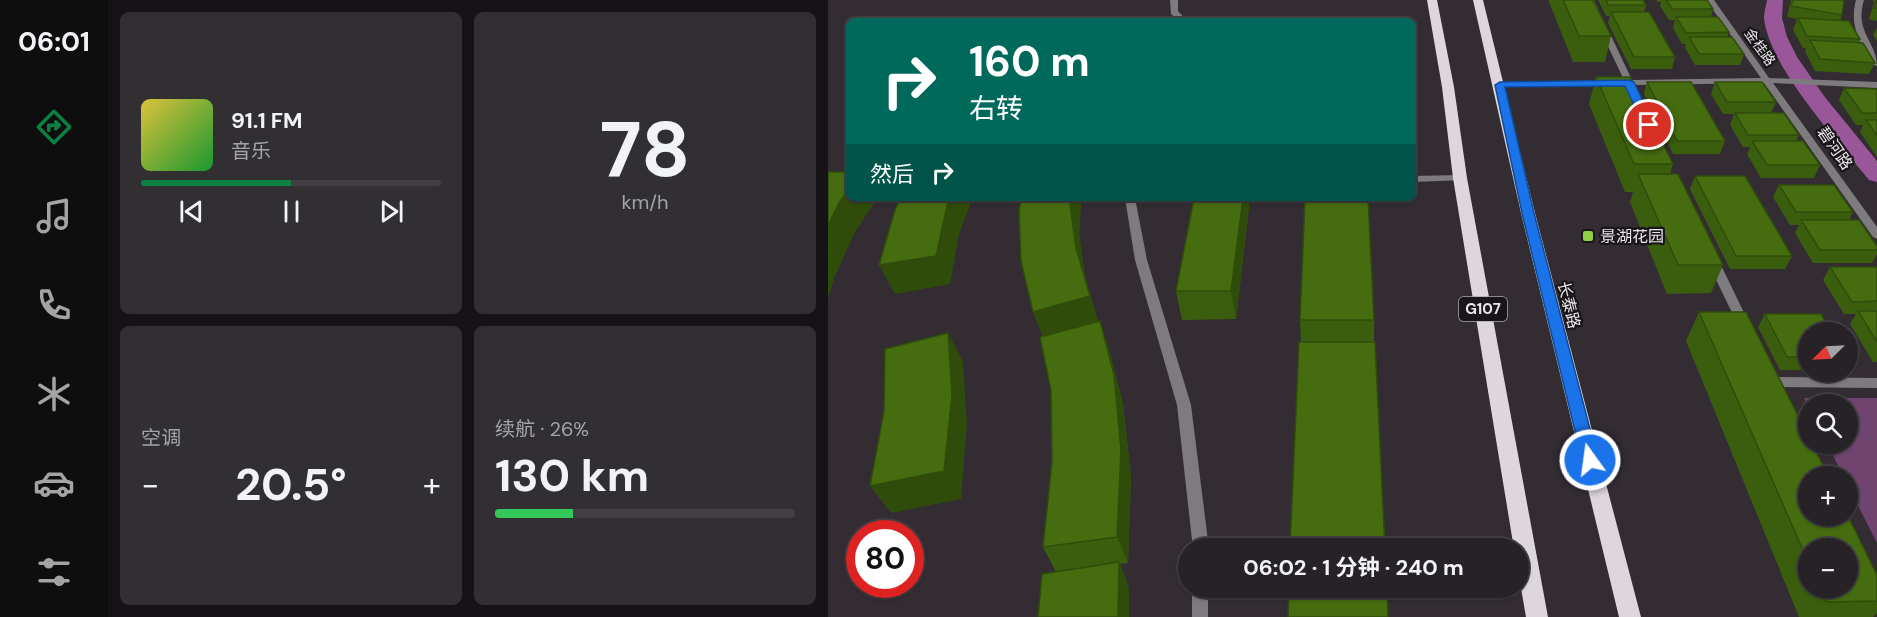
<!DOCTYPE html>
<html lang="zh">
<head>
<meta charset="utf-8">
<style>
	body { margin:0; font-family:"DM Sans","Noto Sans SC",sans-serif; background:#322f32; color:#f1f3f6; height:100vh; display:flex; flex-direction:column; font-size:22px; white-space:nowrap }
	* { box-sizing:border-box; margin:0 }
	p { font-size:20px; color:#a4a4a7 }
	.icon { flex:none; width:33px; height:33px; fill:none; stroke:currentColor; stroke-width:2; stroke-linecap:round; stroke-linejoin:round }
	.map { position:relative; flex:1; overflow:hidden }
	.drawer { display:flex; flex-direction:column; gap:12px; padding:12px; background:#151315; width:720px }
	.drawer>* { flex:none }
	.guide { position:absolute; left:18px; top:18px; width:570px; height:183px; border-radius:9px; box-shadow:0 2px 4px #0004,0 0 0 2px #423f43; background:#00695c; color:#fff; overflow:hidden }
	.needle { width:39px; rotate:246deg }
	.controls { position:absolute; left:970px; top:322px; display:grid; gap:12px }
	.controls a { display:grid; place-items:center; width:60px; height:60px; border-radius:50%; background:#262226; box-shadow:0 2px 4px #0004,0 0 0 2px #423f43; font-size:30px }
	.speed { position:absolute; left:18px; top:520px; display:flex; gap:12px; font-size:30px; font-weight:700; text-align:center }
	.speed>* { display:grid; place-content:center; width:78px; height:78px; border-radius:50%; background:#262226; box-shadow:0 2px 4px #0004,0 0 0 2px #423f43; line-height:1 }
	.speed .limit { border:9px solid #d22; background:#fff; color:#111 }
	.pin { position:absolute; display:grid; place-items:center; width:51px; height:51px; color:#fff; margin:-26px; border:3px solid #fff; border-radius:50%; box-shadow:0 2px 6px #0007 }
	.me { position:absolute; width:66px; margin:-33px; rotate:346deg; stroke-linejoin:round; filter:drop-shadow(0 0 4px #0008) }
	.turn { display:flex; align-items:center; gap:21px; height:126px; padding:0 24px; font-size:27px }
	.turn .icon { width:78px; height:78px; stroke-width:2.5 }
	.turn b { display:block; font-size:42px; line-height:51px }
	.then { display:flex; align-items:center; height:57px; padding:0 24px; background:#0003; gap:12px; font-size:22px }
	.big { font-size:45px; font-weight:700; line-height:1.1 }
	.drawer .tile { flex:1; display:flex; flex-direction:column; justify-content:center; gap:9px; min-width:0; padding:0 21px; border-radius:9px; background:#322f32 }
	.drawer .dial { align-items:center; gap:0 }
	.dial b { font-size:78px; line-height:1 }
	.song { display:flex; align-items:center; gap:18px }
	.cover { width:72px; height:72px; border-radius:9px; background:linear-gradient(135deg,hsl(50 70% 55%),hsl(130 70% 35%)) }
	.played { height:6px; border-radius:3px; background:linear-gradient(90deg,#0b8043 50%,#423f43 50%) }
	.keys { display:flex; justify-content:space-around; direction:ltr }
	.heat { display:flex; justify-content:space-between; align-items:center; font-size:33px; direction:ltr }
	.charge { height:9px; border-radius:4px; background:linear-gradient(90deg,#34c759 26%,#423f43 0) }
	.drawer .tiles { flex:1; display:grid; gap:12px; grid-template-columns:repeat(2,1fr) }
	.trip { position:absolute; left:350px; top:538px; width:351px; height:60px; border-radius:30px; background:#262226; box-shadow:0 2px 4px #0004,0 0 0 2px #423f43; font-weight:700; line-height:60px; text-align:center }
	main { display:flex; flex:1; min-height:0 }
	.tab-bar { display:flex; flex-direction:column; width:108px; justify-content:space-around; align-items:center; background:#0f0e0f; color:#a4a4a7 }
	.tab-bar .icon { width:42px; height:42px }
	.tab-bar .on { color:#0b8043 }
	.tab-bar b { font-size:27px; color:#f1f3f6 }
	.map>svg:first-child { display:block }
	.green { fill:#6f456f }
	.lines { fill:none; stroke-linecap:round; stroke-linejoin:round }
	.canal { fill:#99579a; fill-rule:evenodd }
	.service { fill:#7e7b7e; fill-rule:evenodd }
	.minor { fill:#7e7b7e; fill-rule:evenodd }
	.trunk { fill:#ddd6dd; fill-rule:evenodd }
	.wall { fill:#3b5e0e; fill-rule:evenodd }
	.shaded-wall { fill:#304c0b }
	.building { fill:#456d10; stroke:#304c0b; stroke-width:1.5 }
	.route { fill:#1a73e8; stroke:#114b97; stroke-width:1.5 }
	.poi-dot { fill:#8dce45; stroke:#191619; stroke-width:2 }
	.labels { text-anchor:middle; dominant-baseline:central; stroke-width:4.5; stroke-linejoin:round; paint-order:stroke }
	.far-street-label { font-size:14px; fill:#e9e5e9; stroke:#191619 }
	.shield { fill:#191619; stroke:#aba7ab; stroke-width:1.5 }
	.shield-label { font-size:15px; font-weight:bold; fill:#e9e5e9 }
	.street-label { font-size:16px; fill:#e9e5e9; stroke:#191619 }
	.poi-label { font-size:16px; fill:#e9e5e9; stroke:#191619; text-anchor:start }
</style>
</head>
<body>
<main>
<nav class="tab-bar">
<b>06:01</b>
<svg class="icon on" aria-label="directions" viewBox="0 0 24 24"><path d="M12 3l9 9-9 9-9-9zM9 14v-3h6M13 9l2 2-2 2"/></svg>
<svg class="icon" aria-label="music" viewBox="0 0 24 24"><path d="M9 18V5l10-2v13"/><circle cx="6" cy="18" r="3"/><circle cx="16" cy="16" r="3"/></svg>
<svg class="icon" aria-label="phone" viewBox="0 0 24 24"><path d="M5 4h4l2 5-3 2q2 4 5 5l2-3 5 2v4C11 20 4 13 5 4z"/></svg>
<svg class="icon" aria-label="climate" viewBox="0 0 24 24"><path d="M12 3v18M4 7l16 10M4 17L20 7"/></svg>
<svg class="icon" aria-label="car" viewBox="0 0 24 24"><path d="M5 17H2v-5l4-1 3-4h7l3 4 3 1v5h-3M9 17h6M6 11h13"/><circle cx="7" cy="17" r="2"/><circle cx="17" cy="17" r="2"/></svg>
<svg class="icon" aria-label="filters" viewBox="0 0 24 24"><path d="M4 7h16M4 17h16"/><circle cx="9" cy="7" r="2"/><circle cx="15" cy="17" r="2"/></svg>
</nav>
<section class="drawer">
<div class="tiles">
<div class="tile">
<div class="song"><i class="cover"></i><div><b>91.1 FM</b><p>音乐</p></div></div>
<div class="played"></div>
<div class="keys"><svg class="icon" aria-label="previous" viewBox="0 0 24 24"><path d="M18 5L8 12l10 7zM5 5v14"/></svg><svg class="icon" aria-label="pause" viewBox="0 0 24 24"><path d="M8 5v14M16 5v14"/></svg><svg class="icon" aria-label="next" viewBox="0 0 24 24"><path d="M6 5l10 7-10 7zM19 5v14"/></svg></div>
</div>
<div class="tile dial"><b>78</b><p>km/h</p></div>
<div class="tile"><p>空调</p>
<div class="heat"><a>−</a><b class="big">20.5°</b><a>+</a></div>
</div>
<div class="tile"><p>续航 · 26%</p><b class="big">130 km</b><div class="charge"></div></div>
</div>
</section>
<div class="map">
<svg width="1049" height="617" viewBox="0 0 1049 617">
	<rect width="100%" height="100%" fill="#332d33"/>
	<polygon class="green" points="976,398 1049,398 1049,543 1020,486 1020,477 1016,477 999,444 1020,444 1020,405 981,405 981,408"/>
	<g class="lines">
		<path class="canal" d="M939 0H955L954 18 959 37 969 57 996 96 1049 161V182L1041 180C1010 141 941 67 936 18 936 12 938 6 939 0Z"/>
		<g class="service">
			<polygon points="758,0 766,0 804,80 933,78 878,0 886,0 941,78 1049,82 1049,88 945,83 1049,227 1049,239 1045,237 936,83 807,85 809,91 805,94 802,93 798,85 669,87 669,83 672,82 796,80"/>
			<path d="M1028 0H1036C1026 32 1049 42 1049 66L1046 65C1032 46 1021 24 1028 0Z"/>
			<polygon points="297,198 307,198 319,260 363,405 381,549 365,549 349,405 307,260"/>
			<polygon points="884,255 890,259 923,327 921,330 913,330 911,327 878,259"/>
			<polygon points="943,377 1049,378 1049,388 943,387 938,386 936,382 938,378"/>
			<rect x="364" y="588" width="16" height="29"/>
		</g>
		<g class="minor">
			<polygon points="342,0 350,0 350,11 359,21 351,21 343,14"/>
			<polygon points="632,175 636,176 636,180 585,182 585,176"/>
		</g>
		<g class="trunk">
			<polygon points="599,0 609,0 626,87 639,178 720,617 698,617 690,571 690,549 686,549 625,178 614,87"/>
			<polygon points="645,0 655,0 707,213 813,617 791,617 693,213"/>
		</g>
	</g>
	<g class="wall">
		<polygon points="721,0 765,0 783,36 777,62 745,62 721,2"/>
		<polygon points="770,0 815,0 818,5 816,12 847,57 844,69 803,69 780,23 782,16 778,16"/>
		<polygon points="828,0 879,0 885,9 883,17 901,32 899,37 916,54 912,65 867,65 857,48 858,44 854,44 845,28 847,20 841,20 832,6 833,2 830,2"/>
		<polygon points="963,0 1016,0 1014,15 1012,21 1032,39 1031,43 1047,63 1041,74 987,71 977,51 978,48 975,48 965,30 969,19 959,17"/>
		<polygon points="1045,0 1049,0 1049,21 1041,19 1046,2 1045,2"/>
		<polygon points="1049,28 1049,41 1045,35"/>
		<polygon points="768,77 845,164 842,174 895,265 883,293 839,294 802,202 805,192 797,192 761,104"/>
		<polygon points="819,82 897,141 892,154 845,154 816,94"/>
		<polygon points="887,82 948,102 943,113 971,135 968,141 992,165 986,178 933,178 919,154 922,147 915,147 902,125 906,114 895,114 883,94"/>
		<polygon points="1016,88 1049,89 1049,157 1032,132 1035,125 1028,125 1011,100"/>
		<polygon points="867,176 964,256 957,269 902,269 862,189"/>
		<polygon points="951,185 1025,212 1021,220 1049,246 1049,254 1044,263 985,263 967,233 971,225 962,225 945,197"/>
		<polygon points="366,198 422,198 408,319 354,320 348,291"/>
		<polygon points="253,201 251,233 257,277 270,321 281,350 295,404 303,477 300,563 292,564 301,588 301,617 210,617 228,572 215,547 224,462 223,390 214,336"/>
		<polygon points="1002,267 1049,267 1049,362 1045,362 1022,324 1028,314 1016,314 995,280"/>
		<path d="M871 312 1049 575V613L1045 617H971L858 341ZM981 549 1020 588H981Z"/>
		<polygon points="937,314 981,333 981,370 952,370 930,327"/>
		<polygon points="472,320 546,320 546,342 473,342"/>
	</g>
	<g class="shaded-wall">
		<polygon points="21,189 21,198 47,198 48,200 27,232 6,278 0,298 0,226 11,203"/>
		<polygon points="122,198 142,198 143,202 131,234 122,284 67,294 51,265 119,206"/>
		<polygon points="243,198 252,198 253,201 251,233 257,277 271,325 216,340 205,312 248,248 242,205"/>
		<polygon points="415,198 422,199 408,319 403,291"/>
		<polygon points="272,321 281,350 295,404 303,477 300,563 289,537"/>
		<polygon points="120,333 135,362 139,424 133,499 63,513 42,486"/>
		<polygon points="291,562 301,588 301,617 290,617"/>
	</g>
	<g class="building">
		<polygon points="735,0 765,0 783,36 751,36"/>
		<polygon points="778,0 815,0 818,5 780,5"/>
		<polygon points="838,0 879,0 885,9 844,9"/>
		<polygon points="965,0 1016,0 1014,15 963,6"/>
		<polygon points="1048,0 1049,0 1049,8 1046,8"/>
		<polygon points="783,12 821,12 847,57 806,57"/>
		<polygon points="848,17 890,17 901,32 858,33"/>
		<polygon points="970,18 1021,21 1032,39 979,36"/>
		<polygon points="861,37 904,37 916,54 871,54"/>
		<polygon points="982,40 1035,43 1047,63 992,59"/>
		<polygon points="768,77 802,77 845,164 806,164"/>
		<polygon points="819,82 863,82 897,141 849,141"/>
		<polygon points="887,82 934,82 948,102 899,102"/>
		<polygon points="1016,88 1049,89 1049,113 1034,113"/>
		<polygon points="907,113 956,113 971,135 920,135"/>
		<polygon points="1038,120 1049,120 1049,136"/>
		<polygon points="924,141 975,141 992,165 939,165"/>
		<polygon points="0,172 21,172 21,189 11,203 0,226"/>
		<polygon points="810,174 850,174 895,265 850,265"/>
		<polygon points="867,176 917,176 964,256 908,256"/>
		<polygon points="951,185 1006,185 1025,212 968,212"/>
		<polygon points="73,198 122,198 119,206 108,256 51,265 67,210"/>
		<polygon points="193,198 243,198 242,205 248,248 262,296 205,312 193,261 191,212"/>
		<polygon points="366,198 415,198 403,291 348,291"/>
		<polygon points="477,198 540,198 546,320 472,320"/>
		<polygon points="973,220 1031,220 1049,246 1049,250 992,250"/>
		<polygon points="1002,267 1049,267 1049,301 1024,302"/>
		<polygon points="1030,311 1049,311 1049,342"/>
		<polygon points="871,312 918,312 981,438 981,444 984,444 1001,477 981,477 981,516 1020,516 1049,575 1049,601 998,602 992,588 1020,588 1020,549 981,549 981,564"/>
		<polygon points="937,314 993,314 1004,333 981,333 981,357 959,357"/>
		<polygon points="272,321 286,375 293,450 289,537 215,547 224,462 223,390 212,337"/>
		<polygon points="120,333 124,396 116,471 42,486 56,411 57,349"/>
		<polygon points="471,342 547,342 557,549 462,549"/>
		<polygon points="291,562 290,617 210,617 214,574"/>
		<polygon points="461,588 559,588 560,617 460,617"/>
	</g>
	<polygon class="route" points="801,80 806,82 826,125 825,128 821,129 816,125 797,86 677,87 706,213 770,460 768,465 762,467 757,465 754,460 694,213 667,85 672,82"/>
	<rect class="poi-dot" x="754" y="230" width="12" height="12" rx="3"/>
	<g class="labels">
		<g class="far-street-label">
			<text transform="translate(932 47) rotate(55)">金桂路</text>
		</g>
		<rect class="shield" x="631" y="297" width="48" height="24" rx="4.5"/>
		<g class="shield-label">
			<text x="655" y="309">G107</text>
		</g>
		<g class="street-label">
			<text transform="translate(1007 148) rotate(55)">碧河路</text>
			<text transform="translate(741 305) rotate(76)">长泰路</text>
		</g>
		<g class="poi-label">
			<text x="772" y="236">景湖花园</text>
		</g>
	</g>
</svg>
<div class="controls">
<a><svg class="needle" viewBox="-14 -14 28 28"><path d="M0-13l5 13h-10z" fill="#e53935"/><path d="M0 13l5-13h-10z" fill="#a4a4a7"/></svg></a>
<a><svg class="icon" aria-label="search" viewBox="0 0 24 24"><circle cx="10" cy="10" r="6"/><path d="M15 15l6 6"/></svg></a>
<a>+</a>
<a>−</a>
</div>
<div class="speed"><div class="limit">80</div></div>
<div class="pin" style="left:821px;top:125px;background:#d93025"><svg class="icon" aria-label="arrive" viewBox="0 0 24 24"><path d="M6 21V4h12l-3 4 3 4H6"/></svg></div>
<svg class="me" style="left:762px;top:460px" viewBox="-20 -20 40 40"><circle r="17" fill="#1a73e8" stroke="#fff" stroke-width="3"/><path d="M0-11L8 9 0 5-8 9z" fill="#fff"/></svg>
<div class="trip">06:02 · 1 分钟 · 240 m</div>
<div class="guide">
<div class="turn"><svg class="icon" aria-label="right" viewBox="0 0 24 24"><path d="M7 20v-9h11M14 6l5 5-5 5"/></svg><div><b>160 m</b>右转</div></div>
<div class="then">然后<svg class="icon" aria-label="right" viewBox="0 0 24 24"><path d="M7 20v-9h11M14 6l5 5-5 5"/></svg></div>
</div>
</div>
</main>
</body>
</html>
